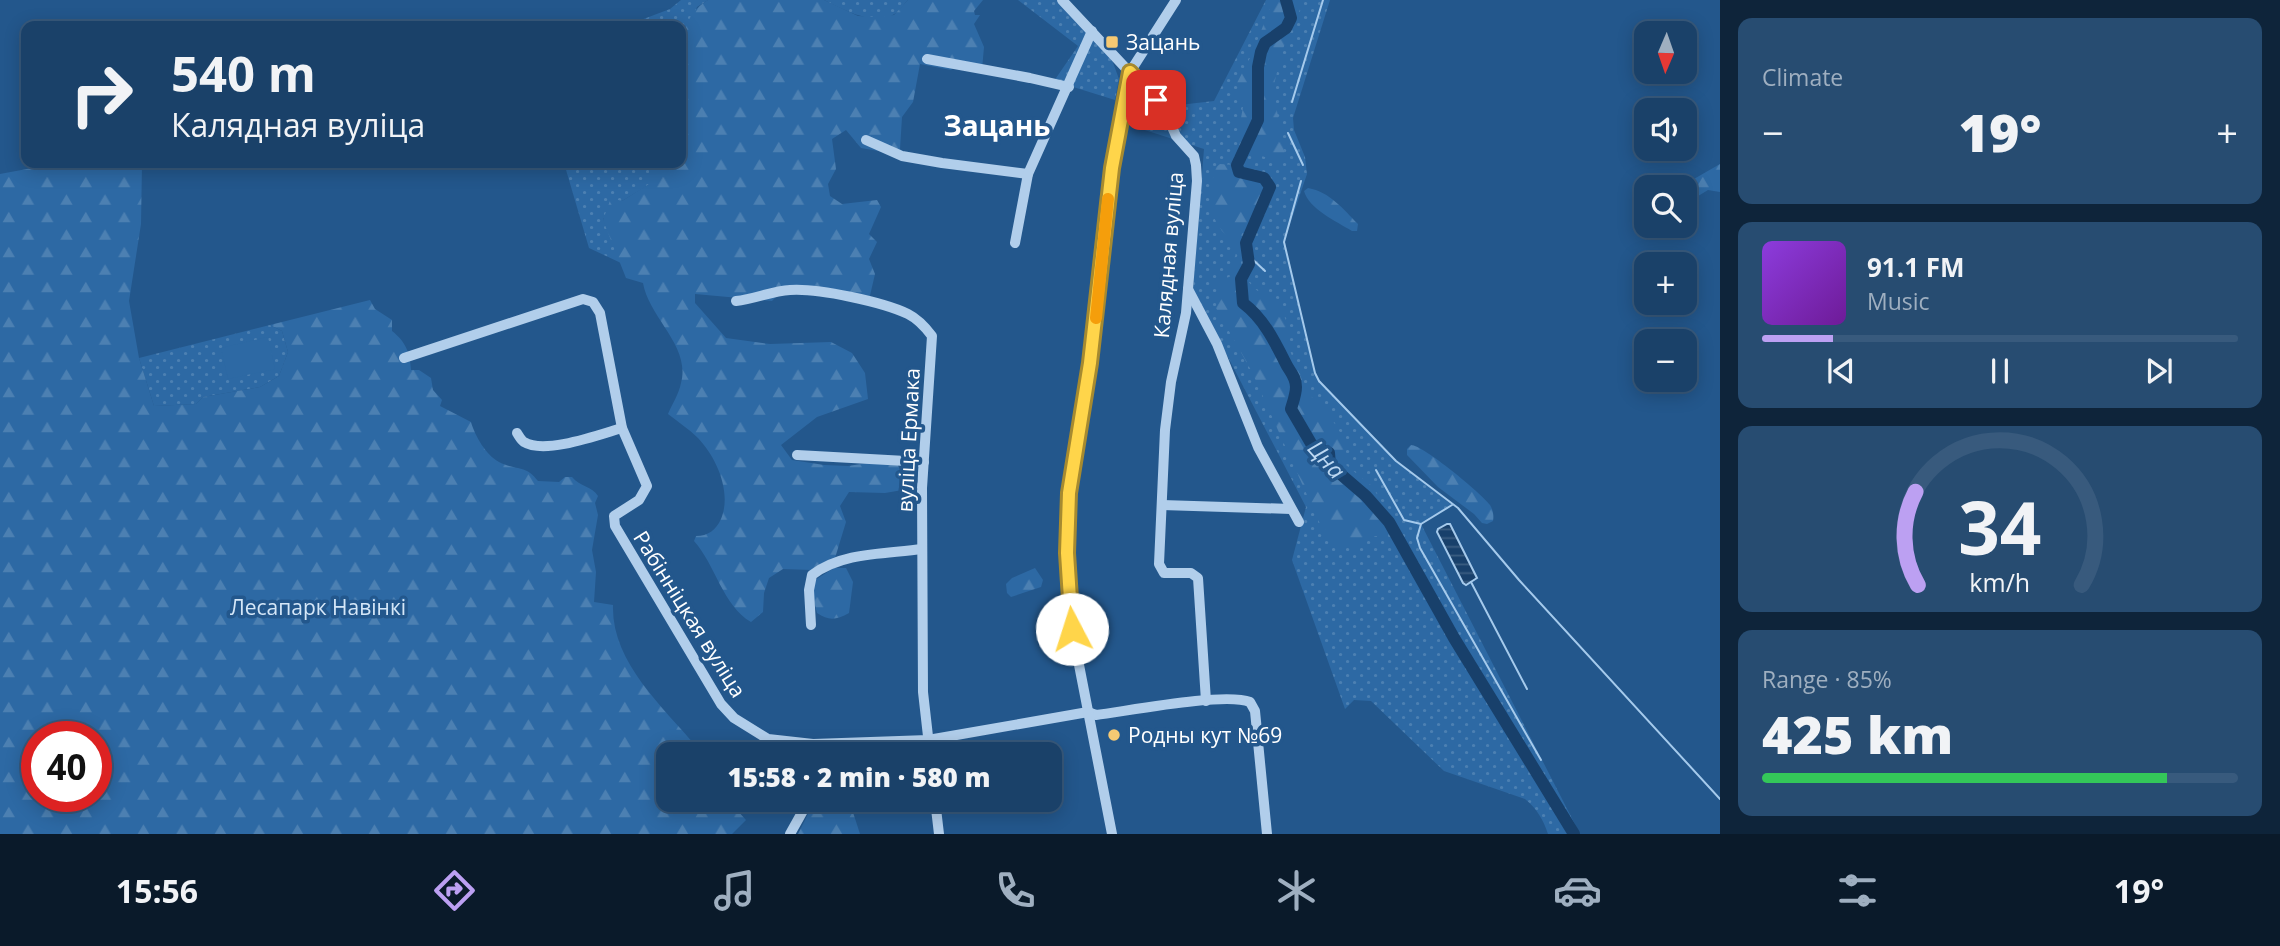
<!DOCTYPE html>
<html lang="en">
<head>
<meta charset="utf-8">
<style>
	body { margin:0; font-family:"Open Sans",sans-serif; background:#274c71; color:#f1f3f6; height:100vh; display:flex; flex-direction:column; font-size:26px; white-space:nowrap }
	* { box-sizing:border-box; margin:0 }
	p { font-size:23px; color:#9fafc0 }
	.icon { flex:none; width:38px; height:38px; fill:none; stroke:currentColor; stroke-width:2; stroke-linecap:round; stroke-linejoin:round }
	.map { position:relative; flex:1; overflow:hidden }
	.drawer { display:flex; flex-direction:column; gap:18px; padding:18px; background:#0e243a; width:560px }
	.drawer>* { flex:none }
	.top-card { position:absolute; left:21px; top:21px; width:665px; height:147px; border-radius:14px; box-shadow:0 4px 18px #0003,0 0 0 2px #385a7d; background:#1a4169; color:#f1f3f6; overflow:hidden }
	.needle { width:46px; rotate:182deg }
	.controls { position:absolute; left:1634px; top:21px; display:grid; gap:14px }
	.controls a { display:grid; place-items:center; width:63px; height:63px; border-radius:14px; background:#1a4169; box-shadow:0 4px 18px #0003,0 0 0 2px #385a7d; font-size:35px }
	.speed { position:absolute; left:21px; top:721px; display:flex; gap:14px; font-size:35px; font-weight:700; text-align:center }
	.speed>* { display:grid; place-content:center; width:91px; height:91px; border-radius:50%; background:#1a4169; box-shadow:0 4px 18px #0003,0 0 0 2px #385a7d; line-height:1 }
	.speed .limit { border:10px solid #d22; background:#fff; color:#111 }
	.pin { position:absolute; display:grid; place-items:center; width:60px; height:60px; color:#fff; margin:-30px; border-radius:14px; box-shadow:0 4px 10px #0006 }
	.me { position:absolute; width:77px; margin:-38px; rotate:355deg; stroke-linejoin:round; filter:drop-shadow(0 0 5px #0008) }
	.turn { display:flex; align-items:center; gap:24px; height:147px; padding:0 35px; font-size:32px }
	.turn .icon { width:91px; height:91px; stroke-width:2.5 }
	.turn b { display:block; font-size:49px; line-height:60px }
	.big { font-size:52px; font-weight:800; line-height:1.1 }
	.drawer .widget { flex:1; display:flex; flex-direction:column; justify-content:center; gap:10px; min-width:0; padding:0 24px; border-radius:14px; background:#274c71 }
	.drawer .dial { align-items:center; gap:0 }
	.dial svg { height:182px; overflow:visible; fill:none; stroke:#385a7d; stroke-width:7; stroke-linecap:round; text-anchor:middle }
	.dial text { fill:#f1f3f6; stroke:none }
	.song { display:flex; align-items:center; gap:21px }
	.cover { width:84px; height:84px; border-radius:10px; background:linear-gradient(135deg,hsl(270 70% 55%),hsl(280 70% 35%)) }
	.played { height:7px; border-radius:4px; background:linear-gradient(90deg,#bca0f2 15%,#385a7d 15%) }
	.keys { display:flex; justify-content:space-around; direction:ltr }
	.heat { display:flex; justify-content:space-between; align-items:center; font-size:38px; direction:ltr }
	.charge { height:10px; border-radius:5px; background:linear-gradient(90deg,#34c759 85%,#385a7d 0) }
	.trip { position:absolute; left:656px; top:742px; width:406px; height:70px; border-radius:14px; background:#1a4169; box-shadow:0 4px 18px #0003,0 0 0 2px #385a7d; font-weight:800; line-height:70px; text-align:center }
	.menu { display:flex; height:112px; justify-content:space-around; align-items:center; background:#0a1a2a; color:#9fafc0 }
	.menu .icon { width:49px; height:49px }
	.menu .selected { color:#bca0f2 }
	.menu b { font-size:32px; color:#f1f3f6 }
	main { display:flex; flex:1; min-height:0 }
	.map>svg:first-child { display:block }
	.grass { fill:url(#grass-dots) }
	.forest { fill:url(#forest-firs); fill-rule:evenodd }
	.pitch { fill:#2d69a4 }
	.water { fill:url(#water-rules); stroke:#a5caec; stroke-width:2 }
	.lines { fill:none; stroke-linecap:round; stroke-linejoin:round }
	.stream { stroke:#a5caec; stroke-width:2 }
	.river { stroke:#18406b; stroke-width:12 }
	.minor { stroke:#b1ceeb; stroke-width:10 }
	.route-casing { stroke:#a68a30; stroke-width:18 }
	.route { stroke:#ffd54a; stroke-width:12 }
	.slow { stroke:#f59e0b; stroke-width:12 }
	.poi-dot { fill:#f6c973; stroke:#23578c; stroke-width:2.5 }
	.labels { text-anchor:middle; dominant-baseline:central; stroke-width:7; stroke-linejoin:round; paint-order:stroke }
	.poi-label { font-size:21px; fill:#fff; stroke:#23578c; text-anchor:start }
	.street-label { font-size:21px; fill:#fff; stroke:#23578c }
	.park-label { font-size:21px; fill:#d5e7f8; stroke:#23578c }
	.water-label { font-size:23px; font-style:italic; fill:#bdd8f2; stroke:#23578c }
	.district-label { font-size:28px; font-weight:bold; fill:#fff; stroke:#23578c }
</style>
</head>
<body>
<main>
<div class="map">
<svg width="1720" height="834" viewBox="0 0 1720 834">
	<defs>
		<pattern id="grass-dots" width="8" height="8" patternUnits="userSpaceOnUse" patternTransform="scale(1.75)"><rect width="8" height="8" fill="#2d69a4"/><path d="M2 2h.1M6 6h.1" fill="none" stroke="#4c80b2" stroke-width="1.8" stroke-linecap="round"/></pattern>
		<pattern id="forest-firs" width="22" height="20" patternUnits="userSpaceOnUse" patternTransform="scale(1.75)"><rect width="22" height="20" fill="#2d69a4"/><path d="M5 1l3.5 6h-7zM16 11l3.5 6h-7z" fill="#4c80b2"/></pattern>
		<pattern id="water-rules" width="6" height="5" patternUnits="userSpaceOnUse" patternTransform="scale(1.75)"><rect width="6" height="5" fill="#18406b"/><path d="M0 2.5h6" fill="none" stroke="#3b5d81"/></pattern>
	</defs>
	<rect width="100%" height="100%" fill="#23578c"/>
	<g class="grass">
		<polygon points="681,0 708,0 697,7 682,47 686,64 681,68 681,26 625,26 670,9"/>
		<path d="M824 0H908C904 4 900 10 896 13 875 28 843 9 824 0Z"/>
		<polygon points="1018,0 1057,0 1112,60 1119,79 1115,100 1054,81 1078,46"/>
		<path d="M1266 0H1330L1293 118 1294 130 1305 157 1307 174 1284 242 1315 373 1324 387 1396 461 1452 505 1421 524 1580 834H1548C1543 819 1537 809 1525 799L1444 771 1371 701 1354 700 1345 709 1292 560 1306 507 1193 290 1204 149 1126 124 1153 108 1214 101Z"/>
		<polygon points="564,163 575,163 580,166 601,163 649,163 650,184 622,201 603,219 621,263 589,248"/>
		<polygon points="270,325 282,331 288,352 279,376 260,387 203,397 196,404 154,406 139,358"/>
	</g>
	<g class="forest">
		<path d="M708 0H824L858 16 877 17 894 15 908 0H983L974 11 975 15H980L974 24 984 47 982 69 957 64 951 70 920 64 913 102 902 117 900 149 908 156 861 148 846 130 832 139 836 169 828 184 830 196 842 204 877 200 881 207 869 234 877 242 869 259 875 274 868 304 786 286 772 301 695 294V303L726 338 770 344 831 342 852 353 865 373 868 399 817 417 781 445 792 460 824 465 848 466 874 462 897 463 908 489 885 493 849 492 840 506 846 522 835 558 812 570 783 569 769 578 764 593 763 612 751 622C723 606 715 564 694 541L696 536C708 536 716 530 721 519 732 493 717 458 698 438 689 429 678 422 668 414 672 404 679 394 681 383 691 346 649 318 643 283L626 278 603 220 611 198 622 201 649 184V163H681V68L686 64C681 38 684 14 708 0Z"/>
		<path d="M1273 0H1304L1282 51 1273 89 1285 155V159C1269 163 1253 151 1239 145L1237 140 1243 107 1237 83 1253 52Z"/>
		<path d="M59 163H142L141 224 129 301 139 358 154 406 196 404 203 397 260 387 279 376 288 352 282 331 270 325 370 300 375 309 392 320V331C406 342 410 353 411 370H419L431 378 433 390 442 400 440 406 471 422C475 436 486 455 499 462 516 471 525 464 538 481L559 482 565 477H572C580 487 592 486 598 496L595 503 598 515 592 550 596 572 594 602 613 605C611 661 662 706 696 746L700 754H668V800H728L746 820 732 834H0V174ZM37 737H96V796H37Z"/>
		<path d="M1220 164 1249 166 1263 174C1267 208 1227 239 1237 267 1238 271 1244 276 1247 280 1257 292 1262 296 1278 299L1288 326 1290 351 1307 392 1328 413 1346 442V465L1372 486 1388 513 1385 535 1368 537 1356 545 1338 544 1320 524 1252 372 1216 308 1220 281 1231 276V240C1207 219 1207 196 1216 167Z"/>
		<polygon points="1720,164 1720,192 1708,190 1685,204 1685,187 1680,187"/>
		<path d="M1308 188C1330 192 1343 209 1358 224L1357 231H1352C1336 221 1309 209 1304 191Z"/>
		<path d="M1411 445C1423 445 1481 493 1490 505 1493 510 1494 515 1493 521L1487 524 1482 523 1474 514 1438 487 1407 455V449Z"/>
		<path d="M834 568H846L853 582 849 613C836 620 829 621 817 613L812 594 815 580Z"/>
		<polygon points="1035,568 1043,580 1041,587 1011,597 1007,593 1006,584 1012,578"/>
		<polygon points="815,800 849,800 860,834 798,834"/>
	</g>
	<polygon class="pitch" points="268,337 275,369 228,379 221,348"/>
	<polygon class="water" points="1447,524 1450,524 1477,578 1466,585 1463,583 1437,532 1438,529"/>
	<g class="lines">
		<g class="stream">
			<polyline points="1292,102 1323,0"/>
			<polyline points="1288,133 1303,165"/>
			<polyline points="1301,181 1284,242 1315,373 1319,381 1396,461 1458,508 1519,580 1720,799"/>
			<polyline points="1249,256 1265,271"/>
			<polyline points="1376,470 1404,520 1421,524"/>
			<polyline points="1452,505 1421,524 1417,538 1420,548 1541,760"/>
			<polyline points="1471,582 1527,689"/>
		</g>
		<path class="river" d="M1286 0 1291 18 1286 28 1265 43 1261 52 1258 67V120L1237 165 1239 172 1264 178 1270 187 1246 243 1249 264 1241 279 1243 303C1263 318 1274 340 1285 362 1289 371 1296 376 1296 387 1296 394 1293 402 1291 409L1312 445 1329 453 1330 465 1366 496 1389 522 1454 638 1574 834"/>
		<g class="minor">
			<polyline points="1062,0 1164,109 1176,136 1194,156 1196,165 1197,181 1186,313 1171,382 1165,430 1159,564 1164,573 1191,573 1198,578 1206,701"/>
			<polyline points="927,59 1030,78 1069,87"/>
			<polyline points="866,140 902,156 942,163 1028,174"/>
			<polyline points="1015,243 1028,174 1092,31"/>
			<polyline points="1188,289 1217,344 1258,447 1299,522"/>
			<path d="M736 301C755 299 772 291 790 290 818 288 883 302 908 314 918 319 926 328 932 336L922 488 923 692 930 754"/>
			<polyline points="404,358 583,299 593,302 600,313 622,428 647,486 639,500 614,516 615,526 721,704 734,718 768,739 813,744 928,740 1088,712"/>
			<path d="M517 433C519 436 521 440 524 442 545 455 601 434 622 428"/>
			<polyline points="797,455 924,462"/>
			<polyline points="1162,505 1291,509"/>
			<path d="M811 625 809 590 812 575C842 552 886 554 922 549"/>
			<path d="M1088 712 1096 715C1128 711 1225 692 1250 702L1255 711 1267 834"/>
			<polyline points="935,800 939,834"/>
			<polyline points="790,834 809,800"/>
			<polyline points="1112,834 1072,629 1067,553 1069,493 1090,363 1112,168 1130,72 1176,0"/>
		</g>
	</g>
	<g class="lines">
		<g class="route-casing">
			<polyline id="route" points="1072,629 1067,553 1069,493 1090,363 1112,168 1130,72 1156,100"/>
		</g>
		<use href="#route" class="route"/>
		<polyline class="slow" points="1096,318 1108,199"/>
	</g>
	<g class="poi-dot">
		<rect x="1105" y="35" width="14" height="14" rx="3.5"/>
		<circle cx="1114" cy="735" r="7"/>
	</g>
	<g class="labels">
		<g class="poi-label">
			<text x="1126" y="42">Зацань</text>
			<text x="1128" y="735">Родны кут №69</text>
		</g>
		<g class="street-label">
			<text transform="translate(1168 255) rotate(-85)">Калядная вуліца</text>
			<text transform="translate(908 440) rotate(-87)">вуліца Ермака</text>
			<text transform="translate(690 614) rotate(58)">Рабінніцкая вуліца</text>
		</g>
		<g class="park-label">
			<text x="318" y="607">Лесапарк Навінкі</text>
		</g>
		<g class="water-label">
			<text transform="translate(1327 459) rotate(48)">Цна</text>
		</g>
		<g class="district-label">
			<text x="997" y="125">Зацань</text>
		</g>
	</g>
</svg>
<div class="controls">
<a><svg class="needle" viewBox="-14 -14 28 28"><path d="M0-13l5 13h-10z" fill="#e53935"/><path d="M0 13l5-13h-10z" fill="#9fafc0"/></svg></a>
<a><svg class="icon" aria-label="sound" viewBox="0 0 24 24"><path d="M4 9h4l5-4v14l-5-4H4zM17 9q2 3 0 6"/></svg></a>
<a><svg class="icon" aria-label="search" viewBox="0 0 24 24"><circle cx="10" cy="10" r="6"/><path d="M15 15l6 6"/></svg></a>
<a>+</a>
<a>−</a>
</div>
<div class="speed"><div class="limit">40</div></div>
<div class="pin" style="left:1156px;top:100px;background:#d93025"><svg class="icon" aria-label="arrive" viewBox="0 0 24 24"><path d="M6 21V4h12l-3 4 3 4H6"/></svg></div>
<svg class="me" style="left:1072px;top:629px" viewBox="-20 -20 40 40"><circle r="19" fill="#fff"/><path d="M0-13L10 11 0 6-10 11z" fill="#ffd54a"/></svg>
<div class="trip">15:58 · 2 min · 580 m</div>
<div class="top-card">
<div class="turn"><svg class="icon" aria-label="right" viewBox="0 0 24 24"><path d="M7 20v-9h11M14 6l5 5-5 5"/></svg><div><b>540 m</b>Калядная вуліца</div></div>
</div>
</div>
<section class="drawer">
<div class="widget"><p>Climate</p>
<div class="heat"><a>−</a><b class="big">19°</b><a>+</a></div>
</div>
<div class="widget">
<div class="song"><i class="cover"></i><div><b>91.1 FM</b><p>Music</p></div></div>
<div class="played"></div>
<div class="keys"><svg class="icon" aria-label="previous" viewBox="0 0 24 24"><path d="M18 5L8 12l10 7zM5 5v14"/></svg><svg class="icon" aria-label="pause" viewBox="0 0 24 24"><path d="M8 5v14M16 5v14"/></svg><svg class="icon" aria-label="next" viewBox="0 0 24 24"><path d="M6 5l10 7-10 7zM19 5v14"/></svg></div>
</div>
<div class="widget dial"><svg viewBox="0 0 100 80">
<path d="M14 69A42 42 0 1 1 86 69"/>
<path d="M14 69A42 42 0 0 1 13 28" stroke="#bca0f2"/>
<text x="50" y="56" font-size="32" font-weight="700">34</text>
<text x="50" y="72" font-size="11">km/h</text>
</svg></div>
<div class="widget"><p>Range · 85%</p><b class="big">425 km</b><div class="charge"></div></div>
</section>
</main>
<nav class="menu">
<b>15:56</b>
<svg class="icon selected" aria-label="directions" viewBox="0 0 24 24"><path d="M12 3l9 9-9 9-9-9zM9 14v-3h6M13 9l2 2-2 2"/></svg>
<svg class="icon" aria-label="music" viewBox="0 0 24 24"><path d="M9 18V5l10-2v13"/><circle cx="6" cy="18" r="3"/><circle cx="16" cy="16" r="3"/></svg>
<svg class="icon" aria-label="phone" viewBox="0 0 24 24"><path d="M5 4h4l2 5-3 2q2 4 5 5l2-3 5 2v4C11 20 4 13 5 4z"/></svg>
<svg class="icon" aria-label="climate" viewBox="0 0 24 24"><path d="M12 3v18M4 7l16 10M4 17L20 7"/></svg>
<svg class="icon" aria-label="car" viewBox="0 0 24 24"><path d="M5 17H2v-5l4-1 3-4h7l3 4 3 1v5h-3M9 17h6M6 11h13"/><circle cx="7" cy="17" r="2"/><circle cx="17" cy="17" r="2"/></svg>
<svg class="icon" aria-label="filters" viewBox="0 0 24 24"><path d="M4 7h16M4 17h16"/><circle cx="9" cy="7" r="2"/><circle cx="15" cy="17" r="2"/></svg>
<b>19°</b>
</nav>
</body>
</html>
